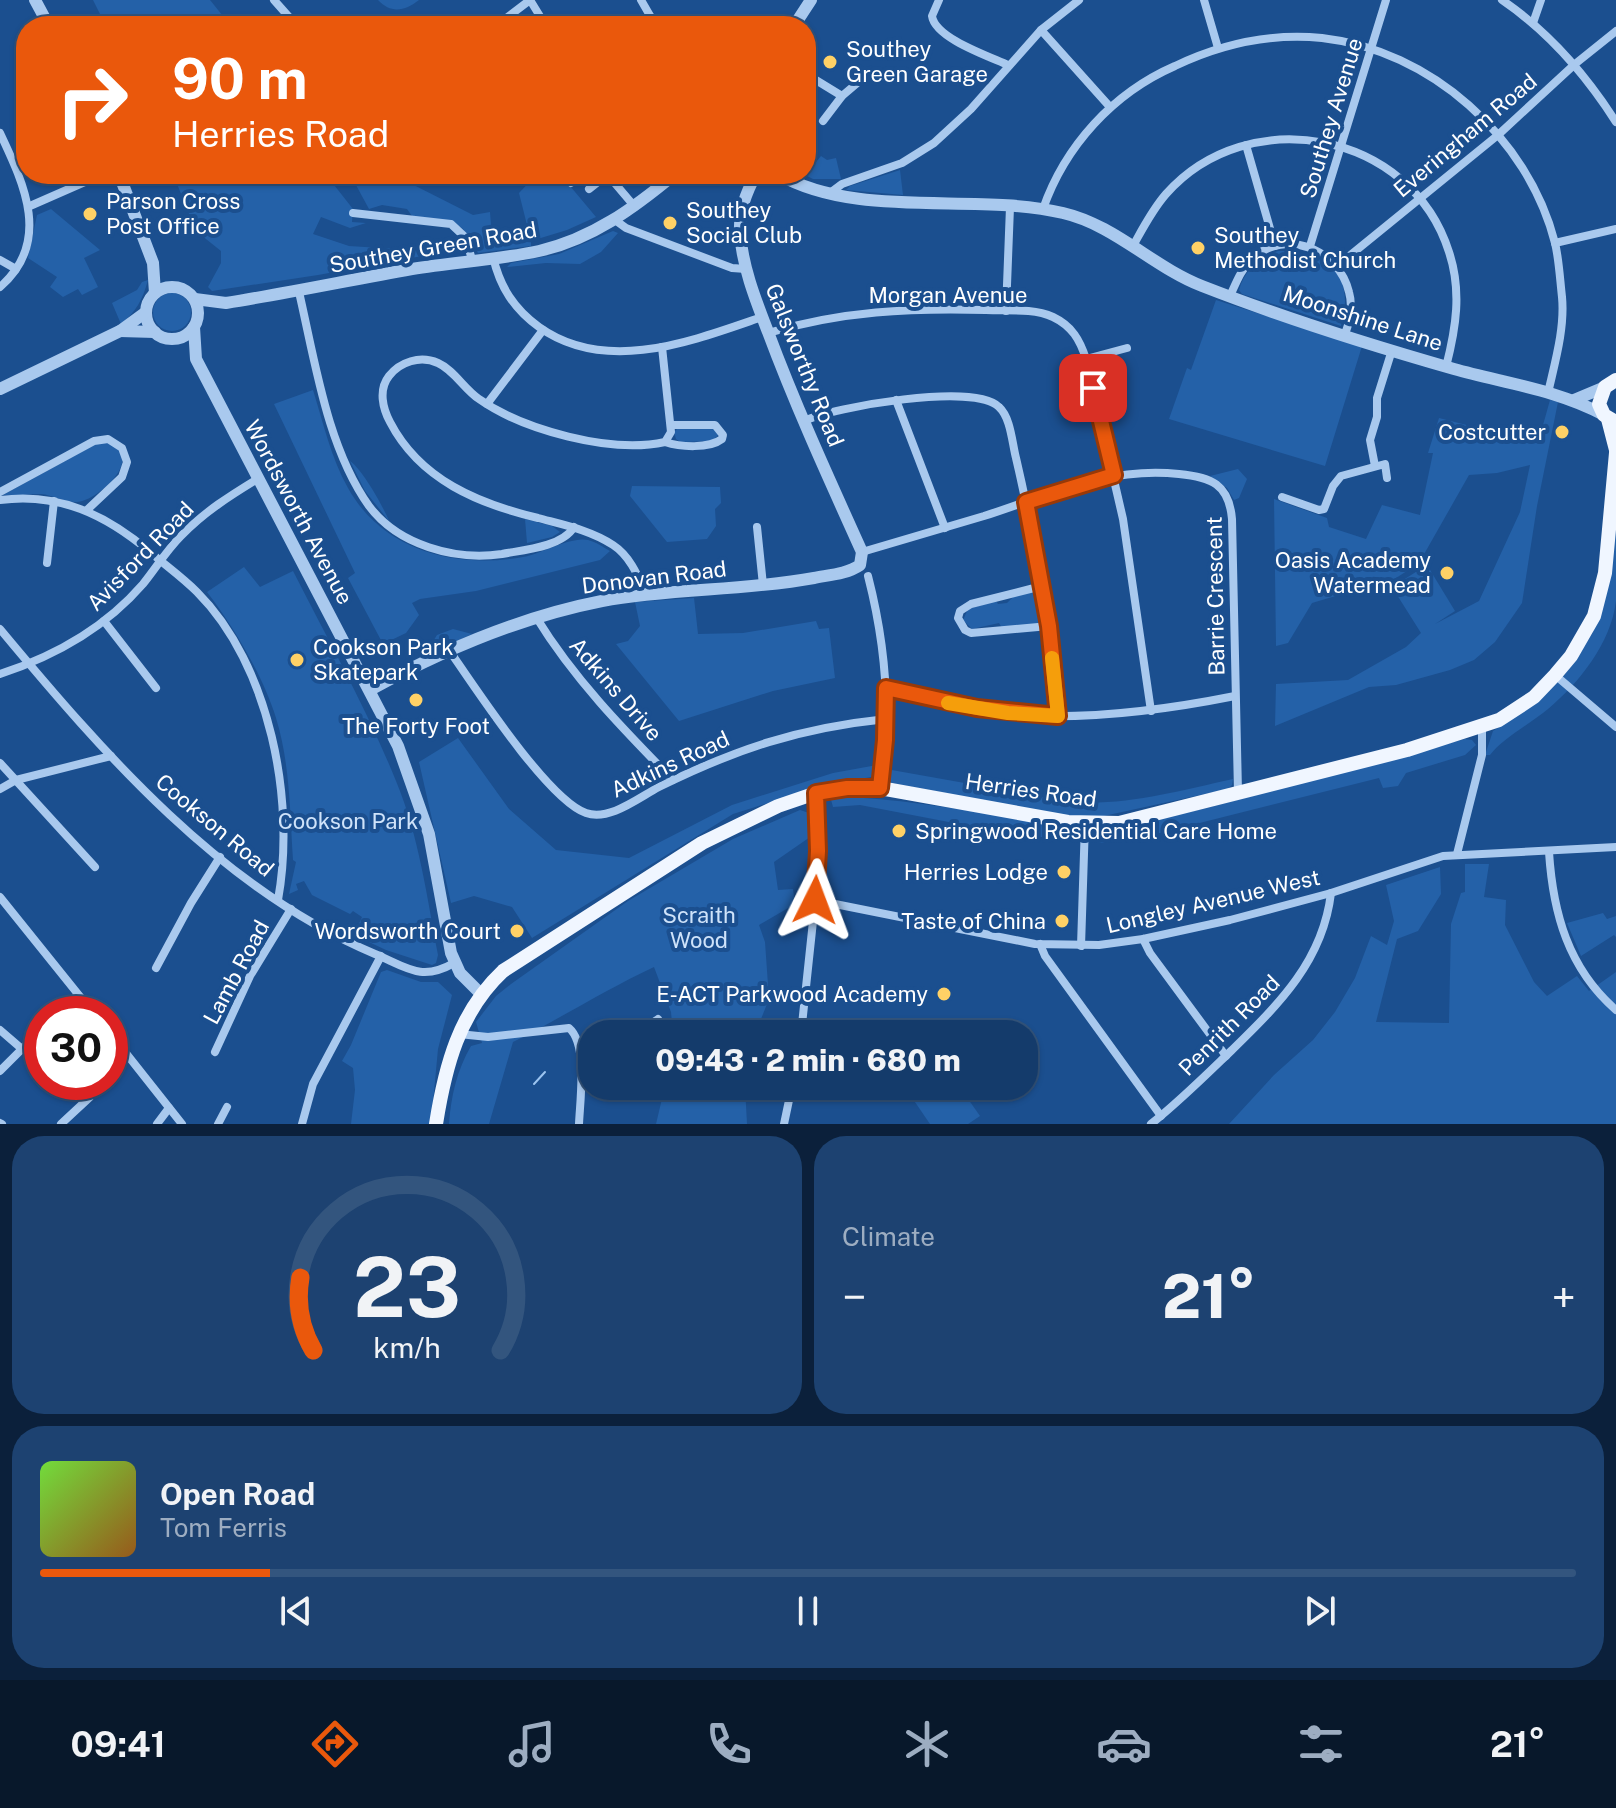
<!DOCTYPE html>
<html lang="en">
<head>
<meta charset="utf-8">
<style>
	body { margin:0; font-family:"Public Sans",sans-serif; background:#1d4271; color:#f1f3f6; height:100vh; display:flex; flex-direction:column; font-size:30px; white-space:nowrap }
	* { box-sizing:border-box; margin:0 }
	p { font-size:26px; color:#9dadc1 }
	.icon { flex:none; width:44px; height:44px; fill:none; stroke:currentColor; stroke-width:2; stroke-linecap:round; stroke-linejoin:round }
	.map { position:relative; height:1124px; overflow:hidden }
	.drawer { display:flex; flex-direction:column; gap:12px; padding:12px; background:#0b203b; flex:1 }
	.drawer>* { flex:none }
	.hud { position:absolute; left:16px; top:16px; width:800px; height:168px; border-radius:32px; box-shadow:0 2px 6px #0004,0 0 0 2px #33557e; background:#ea580c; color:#fff; overflow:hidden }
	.speed { position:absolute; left:24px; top:996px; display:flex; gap:16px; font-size:40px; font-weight:700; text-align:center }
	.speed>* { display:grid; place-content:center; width:104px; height:104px; border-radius:50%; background:#143b6b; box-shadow:0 2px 6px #0004,0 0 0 2px #33557e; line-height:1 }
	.speed .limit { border:12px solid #d22; background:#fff; color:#111 }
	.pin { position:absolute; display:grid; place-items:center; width:68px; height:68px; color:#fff; margin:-34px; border-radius:16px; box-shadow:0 4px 12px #0006 }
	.me { position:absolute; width:88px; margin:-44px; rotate:3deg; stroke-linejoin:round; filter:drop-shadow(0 0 6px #0008) }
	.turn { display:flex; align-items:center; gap:28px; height:168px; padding:0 24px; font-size:36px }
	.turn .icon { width:104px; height:104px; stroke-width:2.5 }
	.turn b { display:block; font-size:56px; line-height:68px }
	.big { font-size:60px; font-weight:800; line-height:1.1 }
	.drawer .widget { flex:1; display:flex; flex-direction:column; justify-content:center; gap:12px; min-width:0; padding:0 28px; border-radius:32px; background:#1d4271 }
	.drawer .dial { align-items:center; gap:0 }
	.dial svg { height:208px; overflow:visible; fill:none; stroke:#33557e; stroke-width:7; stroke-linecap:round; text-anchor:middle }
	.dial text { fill:#f1f3f6; stroke:none }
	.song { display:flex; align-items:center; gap:24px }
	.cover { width:96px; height:96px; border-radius:12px; background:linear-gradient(135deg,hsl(100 70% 55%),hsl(30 70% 35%)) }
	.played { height:8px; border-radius:4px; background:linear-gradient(90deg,#ea580c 15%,#33557e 15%) }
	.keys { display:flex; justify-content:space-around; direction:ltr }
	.heat { display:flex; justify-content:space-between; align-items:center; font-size:44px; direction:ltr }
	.drawer .tiles { flex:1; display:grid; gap:12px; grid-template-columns:1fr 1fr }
	.widget:last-child { grid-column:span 2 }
	.trip { position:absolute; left:578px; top:1020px; width:460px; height:80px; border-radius:32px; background:#143b6b; box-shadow:0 2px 6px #0004,0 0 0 2px #33557e; font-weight:800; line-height:80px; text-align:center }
	.tab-bar { display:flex; height:128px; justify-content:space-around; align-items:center; background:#08182b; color:#9dadc1 }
	.tab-bar .icon { width:56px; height:56px }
	.tab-bar .current { color:#ea580c }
	.tab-bar b { font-size:36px; color:#f1f3f6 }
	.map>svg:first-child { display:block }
	.green { fill:#2461a8 }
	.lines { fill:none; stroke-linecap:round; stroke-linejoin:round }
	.stream { stroke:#9cc4f0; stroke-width:2 }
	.minor { stroke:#a9c9ee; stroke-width:8 }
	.tertiary { stroke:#a9c9ee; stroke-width:12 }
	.primary { stroke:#f0f6ff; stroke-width:14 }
	.route-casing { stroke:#983908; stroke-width:20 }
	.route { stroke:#ea580c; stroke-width:14 }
	.slow { stroke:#f59e0b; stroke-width:14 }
	.poi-dot { fill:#ffd166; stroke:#1b4f8f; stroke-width:3 }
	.labels { text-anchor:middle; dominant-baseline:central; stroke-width:8; stroke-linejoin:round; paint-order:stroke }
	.poi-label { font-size:22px; fill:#fff; stroke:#1b4f8f; text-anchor:start }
	.street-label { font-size:22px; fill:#fff; stroke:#1b4f8f }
	.park-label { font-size:22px; fill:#cfe3fa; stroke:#1b4f8f }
</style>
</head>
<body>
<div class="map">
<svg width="1616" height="1124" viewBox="0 0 1616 1124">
	<rect width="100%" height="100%" fill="#1b4f8f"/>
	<g class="green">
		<polygon points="93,0 210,0 231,26 106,26"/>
		<path d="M378 0H419C405 11 391 14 378 0Z"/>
		<polygon points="806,154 816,162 821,156 827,160 836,158 841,179 813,179 803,174 806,174"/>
		<polygon points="900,170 903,195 846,190 850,186"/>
		<polygon points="173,174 328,174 327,176 353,209 352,222 366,223 350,228 321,217 313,234 349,246 444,252 318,275 212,291 208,287 221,263 221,251 196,231"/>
		<polygon points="350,174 392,174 473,215 490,212 492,238 529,233 519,193 537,174 560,174 596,217 567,230 531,241 531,246 478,253 463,229 451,221 412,216 407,209 382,205 369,209"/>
		<polygon points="51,209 100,250 84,258 98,287 82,295 78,289 63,297 50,287 57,277 28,258 37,215"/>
		<polygon points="613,231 618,233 601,252 580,264 546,263 507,267 511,263 559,254"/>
		<path d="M1278 251C1310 251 1345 261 1345 301 1345 309 1342 318 1341 326L1242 294 1239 290C1244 271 1259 257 1278 251Z"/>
		<path d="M148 280C143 299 136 312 121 324L112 303 137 290 142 282Z"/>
		<circle cx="172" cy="312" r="19"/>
		<polygon points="1216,300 1362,346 1325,466 1169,419 1187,368 1191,370"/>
		<path d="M313 390C323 422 331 458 348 488 383 551 456 569 523 557 541 554 571 536 588 540 596 542 603 547 610 551L600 560 476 591 420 599 412 603 419 615 406 633 383 644 348 578 355 573 274 404Z"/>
		<polygon points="1550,400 1558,402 1537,506 1522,603 1495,642 1474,660 1450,670 1396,685 1369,687 1275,726 1276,684 1348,680 1406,647 1421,633 1392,587 1427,565 1455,611 1435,624 1479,601 1520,512 1530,465 1497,473 1469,475 1423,556 1410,569 1396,578 1312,603 1288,643 1276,646 1274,499 1327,518 1329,527 1366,539 1382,505 1420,515 1433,453 1428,453 1439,418 1538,443"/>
		<polygon points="712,427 719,434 713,441 680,442 676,439 674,432 678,428"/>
		<path d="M104 442C150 453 99 501 77 502 65 503 53 495 41 494 28 494 16 496 3 495L94 445Z"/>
		<path d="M350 461C362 469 383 506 389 521L365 491Z"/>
		<polygon points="1238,469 1247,479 1239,498 1234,500 1227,488 1210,476"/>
		<polygon points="632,486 720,487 721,503 715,509 716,526 707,539 667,542 630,496"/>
		<polygon points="525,519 552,526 560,532 552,537 527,543"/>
		<path d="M1616 521C1616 547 1616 575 1616 601 1611 643 1579 683 1548 709 1531 723 1502 739 1490 755H1485L1493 731 1538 701 1565 674 1592 634 1603 607Z"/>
		<path d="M244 567 260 587 293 571C328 640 367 709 396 781 419 836 427 897 438 955L436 963 432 965 386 950 354 935 362 917 353 911 350 914 312 895 304 881 296 884 298 890 289 894 296 862 293 860C290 813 290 763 276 718 263 676 234 627 207 592Z"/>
		<polygon points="1034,591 1039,594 1043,617 1039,624 1002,628 999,623 972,629 963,620 968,609 996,601 998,604 1007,603 1013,597"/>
		<polygon points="694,598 698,634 743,633 816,621 819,629 829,628 835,678 773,691 679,721 616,644 628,641 640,626 635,602"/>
		<polygon points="453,629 472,634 424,656 437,635"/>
		<polygon points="458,738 509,809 556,850 629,858 732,805 833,773 877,765 876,775 871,777 822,786 733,814 532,938 512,907 474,896 451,903 419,762"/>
		<polygon points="1465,739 1472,740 1476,745 1465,755 1406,773 1398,786 1383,788 1379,778 1136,839 1097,843 1097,830 1113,829 1207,808"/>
		<path d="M886 769 1071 802C1126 806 1178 791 1233 779L1232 785 1228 789 1099 817H1073L892 783 887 777Z"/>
		<path d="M830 796C912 799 993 814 1074 830L1068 840 1006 833 860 805 833 807Z"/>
		<path d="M800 810 809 813 813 835 774 862 778 890 793 889 795 904 759 925 765 942 769 999 755 1034H673L671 1012 654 967C605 990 561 1018 513 1042L489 1124H449C451 1096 457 1070 471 1046L482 1043 476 1022 496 996 511 984 628 901 733 839Z"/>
		<polygon points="1465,864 1489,864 1484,897 1506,900 1505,925 1534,982 1547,996 1577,976 1589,991 1616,972 1616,1124 1229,1124 1274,1075 1313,1040 1335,1012 1355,978 1371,936 1387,945 1394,921 1386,885 1440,867 1441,894 1418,931 1397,939 1376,1022 1449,1023 1451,924 1461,893 1465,892"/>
		<polygon points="1603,913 1607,919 1616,916 1616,937 1614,935 1581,956 1567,923"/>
		<polygon points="387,970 421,982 438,982 452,995 438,1049 431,1124 351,1124 355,1090 353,1068 342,1061 351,1045 381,972"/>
		<polygon points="646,1086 663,1086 659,1099 642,1101"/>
		<polygon points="665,1086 745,1086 747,1124 656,1124"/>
		<polygon points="904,1086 959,1086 980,1116 968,1124 930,1124"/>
	</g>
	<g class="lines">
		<polyline class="stream" points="534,1084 545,1072"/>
		<g class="minor">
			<polyline points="274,0 297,26"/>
			<polyline points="530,0 546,26"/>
			<polyline points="641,0 656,26"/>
			<path d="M939 0 932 16C935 38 988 56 1008 65"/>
			<polyline points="1204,0 1218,48"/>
			<path d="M1502 0C1549 32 1586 75 1616 122"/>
			<polyline points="1533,23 1541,0"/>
			<polyline points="496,26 530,0"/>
			<polyline points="635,26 650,16"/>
			<polyline points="1041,30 1110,107"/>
			<polyline points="806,74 842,96"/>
			<polyline points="823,121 842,96 862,79"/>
			<path d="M0 133C24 184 52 242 0 287"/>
			<polyline points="1246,145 1275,246"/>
			<polyline points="607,174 635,207"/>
			<polyline points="571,183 582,174"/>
			<polyline points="589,189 608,174"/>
			<polyline points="830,193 842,184 902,163 934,143 971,109 1041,30 1079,0"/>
			<polyline points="30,206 103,174"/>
			<path d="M1043 209C1065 146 1113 93 1175 66 1221 44 1271 33 1322 38 1430 50 1528 137 1555 243 1559 259 1560 280 1562 297 1565 328 1555 362 1548 393"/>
			<polyline points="353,213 451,224 466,238 472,260"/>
			<polyline points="615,220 626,228 732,268 746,269"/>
			<polyline points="1555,243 1616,229"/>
			<path d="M1133 246C1143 228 1152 210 1166 194 1248 101 1411 131 1449 252 1462 291 1456 328 1446 367"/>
			<polyline points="1310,246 1386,0"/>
			<path d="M493 257C500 287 514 309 539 327 606 375 692 341 762 317"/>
			<polyline points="0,260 16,269"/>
			<polyline points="1337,266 1498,135 1575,64 1616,31"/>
			<path d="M299 292C315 361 327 447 369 506 398 545 455 561 502 554 523 550 562 547 574 527"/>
			<path d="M1230 296C1236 283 1241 269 1252 259 1286 227 1339 250 1349 292 1353 306 1350 321 1345 334"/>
			<polyline points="1006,311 1010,207"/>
			<path d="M768 333C842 311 909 308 986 310 1007 311 1033 308 1053 317 1072 326 1080 340 1086 359L1123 519 1151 711"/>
			<polyline points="1086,359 1127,348"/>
			<polyline points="896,400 945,528"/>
			<polyline points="487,404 543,330"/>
			<path d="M804 421C834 407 975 382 999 407 1011 418 1012 443 1016 458 1036 543 1049 629 1058 716"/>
			<path d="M665 442C680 447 709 449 722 439L723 435 715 425H671"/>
			<polyline points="1375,466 1370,440 1377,417 1377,398 1392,350"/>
			<polyline points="0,492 94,441 108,439 122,448 127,462 122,477 87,510"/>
			<polyline points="1282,497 1319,510 1324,509 1333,486 1341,476 1385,464 1387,478"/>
			<path d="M0 500C59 492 106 515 150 552 165 565 182 577 197 592 270 665 296 801 278 900"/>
			<polyline points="757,527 763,585"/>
			<path d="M862 552C903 540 944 528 984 516 1049 495 1109 466 1179 474 1211 477 1229 484 1232 519L1238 792"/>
			<polyline points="47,563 54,501"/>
			<path d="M868 576C886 646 892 717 880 788"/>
			<polyline points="1042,586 971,604 960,611 958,618 965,630 971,633 1049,626"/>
			<path d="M646 594C638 576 630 556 613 545 590 530 564 525 538 518 479 504 420 480 390 422 383 409 378 390 389 376 400 362 420 355 438 363 454 370 464 389 479 399 523 430 611 454 665 442L671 432 662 347"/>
			<path d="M536 617C574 679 623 729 673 780"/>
			<polyline points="104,621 156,688"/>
			<path d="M0 629C104 754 222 890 375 954 406 967 421 982 454 963"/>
			<path d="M449 650C474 686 548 800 586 813 610 821 638 798 659 787 736 749 799 728 886 719"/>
			<path d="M0 674C55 656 105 628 143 584 156 568 166 551 181 536 204 512 231 495 259 478"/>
			<polyline points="1555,675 1616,727"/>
			<path d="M886 688C936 700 987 713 1038 716 1105 718 1170 709 1235 696"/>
			<polyline points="0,763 95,867"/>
			<polyline points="0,789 16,780 111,756"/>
			<path d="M1549 852C1553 913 1568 968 1616 1010"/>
			<polyline points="1457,854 1482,755 1482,727"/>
			<polyline points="0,897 94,1014"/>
			<polyline points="815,900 1035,944 1099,945 1143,939 1230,920 1331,893 1443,856 1616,847"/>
			<polyline points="1143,939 1150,953 1226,1056"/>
			<polyline points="1040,944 1045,956 1161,1116"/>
			<polyline points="1081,946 1085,823"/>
			<polyline points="156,968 191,903 220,857"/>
			<polyline points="57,1014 78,995"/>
			<polyline points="0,1030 22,1049"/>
			<polyline points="110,1033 182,1124"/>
			<path d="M459 1034 488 1037 569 1028C588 1044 580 1100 579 1124"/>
			<path d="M626 1034C637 1027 648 1027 658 1019"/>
			<polyline points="801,1034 816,893 816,793"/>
			<polyline points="215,1052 250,976 291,909"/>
			<polyline points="580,1053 592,1050"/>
			<polyline points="0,1071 42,1029"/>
			<polyline points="0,1123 2,1124"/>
			<polyline points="61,1124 90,1097 94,1089"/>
			<polyline points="157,1124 169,1108"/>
			<polyline points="218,1124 227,1107"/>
			<polyline points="302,1124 313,1084 381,956"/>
			<polyline points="784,1124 792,1086"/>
			<path d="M1151 1124C1180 1101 1206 1075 1232 1050 1279 1004 1323 961 1331 893"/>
		</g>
		<g class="tertiary">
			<polyline points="35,0 49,26"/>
			<polyline points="794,26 811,0"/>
			<polyline points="119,174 153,263 155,293"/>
			<path d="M778 174C858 220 975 192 1063 213 1115 225 1153 267 1202 286 1284 318 1370 345 1454 369 1504 383 1558 390 1604 415"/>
			<circle cx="172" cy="313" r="26"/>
			<path d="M195 299 226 303C288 293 350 280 412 269 454 262 497 260 539 251 592 239 634 208 675 174"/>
			<polyline points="194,327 196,359 398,746 429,834 451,953 460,973 481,994"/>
			<polyline points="120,331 155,332"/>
			<polyline points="0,389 120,331 146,312"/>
			<polyline points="1574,400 1605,387"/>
			<path d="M370 690C443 650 520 617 602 601 672 588 744 591 814 578 829 575 847 574 860 565L862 552C829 479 796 407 768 332 756 301 742 266 740 232 739 211 746 193 756 174"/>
		</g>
		<g class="primary">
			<polyline points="1616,380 1605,387 1599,404 1604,415 1616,422"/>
			<polyline points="1608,419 1616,450"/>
			<path d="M436 1124C445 1067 459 1012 503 971L702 843 778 806 816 793 847 788H880L1068 822 1119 823 1407 750 1499 720 1534 697 1555 675 1571 656 1594 616 1605 573 1616 453"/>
		</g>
	</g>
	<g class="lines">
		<g class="route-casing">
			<polyline id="route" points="815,900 818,851 816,793 847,788 880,788 885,740 886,688 977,708 1058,716 1049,626 1026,502 1114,475 1093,388"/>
		</g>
		<use href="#route" class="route"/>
		<polyline class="slow" points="948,703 1008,713 1058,716 1052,658"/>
	</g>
	<g class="poi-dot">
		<circle cx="830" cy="62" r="8"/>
		<circle cx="90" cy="214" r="8"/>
		<circle cx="670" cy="223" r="8"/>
		<circle cx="1198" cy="248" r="8"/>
		<circle cx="1562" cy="432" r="8"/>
		<circle cx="1447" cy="573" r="8"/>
		<circle cx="297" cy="660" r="8"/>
		<circle cx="416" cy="700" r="8"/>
		<circle cx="899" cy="831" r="8"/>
		<circle cx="1064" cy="872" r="8"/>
		<circle cx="1062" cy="921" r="8"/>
		<circle cx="517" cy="931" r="8"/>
		<circle cx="944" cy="994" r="8"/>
	</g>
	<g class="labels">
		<g class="poi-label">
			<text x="846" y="49">Southey<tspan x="846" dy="25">Green Garage</tspan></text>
			<text x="106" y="201">Parson Cross<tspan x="106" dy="25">Post Office</tspan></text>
			<text x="686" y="210">Southey<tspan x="686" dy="25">Social Club</tspan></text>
			<text x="1214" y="235">Southey<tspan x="1214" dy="25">Methodist Church</tspan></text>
			<text x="1546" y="432" text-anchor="end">Costcutter</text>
			<text x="1431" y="560" text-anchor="end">Oasis Academy<tspan x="1431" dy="25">Watermead</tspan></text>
			<text x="313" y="647">Cookson Park<tspan x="313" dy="25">Skatepark</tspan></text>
			<text x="416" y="726" text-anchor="middle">The Forty Foot</text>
			<text x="915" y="831">Springwood Residential Care Home</text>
			<text x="1048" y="872" text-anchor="end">Herries Lodge</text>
			<text x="1046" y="921" text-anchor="end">Taste of China</text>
			<text x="501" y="931" text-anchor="end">Wordsworth Court</text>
			<text x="928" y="994" text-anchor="end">E-ACT Parkwood Academy</text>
		</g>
		<g class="street-label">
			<text transform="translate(1331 118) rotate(-73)">Southey Avenue</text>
			<text transform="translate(1465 135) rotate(-40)">Everingham Road</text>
			<text transform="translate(433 247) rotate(-10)">Southey Green Road</text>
			<text x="948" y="295">Morgan Avenue</text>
			<text transform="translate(1363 318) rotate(18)">Moonshine Lane</text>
			<text transform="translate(805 365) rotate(68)">Galsworthy Road</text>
			<text transform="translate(299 512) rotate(62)">Wordsworth Avenue</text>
			<text transform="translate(140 556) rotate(-46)">Avisford Road</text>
			<text transform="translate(654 577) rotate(-7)">Donovan Road</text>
			<text transform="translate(1215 596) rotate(-91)">Barrie Crescent</text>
			<text transform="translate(616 689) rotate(49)">Adkins Drive</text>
			<text transform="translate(670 764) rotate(-25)">Adkins Road</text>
			<text transform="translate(1031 790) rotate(8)">Herries Road</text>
			<text transform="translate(215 825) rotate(40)">Cookson Road</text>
			<text transform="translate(1213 901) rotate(-13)">Longley Avenue West</text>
			<text transform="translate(236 972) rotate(-62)">Lamb Road</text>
			<text transform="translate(1229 1025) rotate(-45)">Penrith Road</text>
		</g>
		<g class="park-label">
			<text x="348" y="821">Cookson Park</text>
			<text x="699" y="915">Scraith<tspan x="699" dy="25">Wood</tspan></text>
		</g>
	</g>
</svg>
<div class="speed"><div class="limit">30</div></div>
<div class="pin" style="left:1093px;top:388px;background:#d93025"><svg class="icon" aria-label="arrive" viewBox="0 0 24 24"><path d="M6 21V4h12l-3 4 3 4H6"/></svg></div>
<svg class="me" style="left:815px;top:900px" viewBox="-20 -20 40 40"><path d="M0-17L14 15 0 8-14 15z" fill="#ea580c" stroke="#fff" stroke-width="4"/></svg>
<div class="trip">09:43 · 2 min · 680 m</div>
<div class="hud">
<div class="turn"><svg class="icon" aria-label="right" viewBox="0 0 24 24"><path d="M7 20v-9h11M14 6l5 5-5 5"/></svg><div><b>90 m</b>Herries Road</div></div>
</div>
</div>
<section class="drawer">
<div class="tiles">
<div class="widget dial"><svg viewBox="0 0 100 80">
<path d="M14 69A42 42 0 1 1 86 69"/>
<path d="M14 69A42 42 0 0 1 9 41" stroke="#ea580c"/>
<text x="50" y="56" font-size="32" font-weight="700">23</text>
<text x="50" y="72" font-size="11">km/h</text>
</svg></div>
<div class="widget"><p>Climate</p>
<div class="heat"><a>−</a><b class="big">21°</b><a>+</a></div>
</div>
<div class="widget">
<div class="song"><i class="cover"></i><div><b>Open Road</b><p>Tom Ferris</p></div></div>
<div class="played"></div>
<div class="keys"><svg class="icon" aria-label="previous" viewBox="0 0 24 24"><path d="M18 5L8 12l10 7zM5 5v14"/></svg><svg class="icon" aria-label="pause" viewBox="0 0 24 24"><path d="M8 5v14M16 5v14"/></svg><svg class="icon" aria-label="next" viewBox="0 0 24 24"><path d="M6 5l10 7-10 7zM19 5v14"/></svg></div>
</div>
</div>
</section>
<nav class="tab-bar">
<b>09:41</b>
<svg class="icon current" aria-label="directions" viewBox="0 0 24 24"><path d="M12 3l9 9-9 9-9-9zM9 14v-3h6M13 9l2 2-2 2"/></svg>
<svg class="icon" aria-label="music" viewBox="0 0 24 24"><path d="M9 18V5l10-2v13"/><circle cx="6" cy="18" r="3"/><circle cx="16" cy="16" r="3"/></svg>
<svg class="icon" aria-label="phone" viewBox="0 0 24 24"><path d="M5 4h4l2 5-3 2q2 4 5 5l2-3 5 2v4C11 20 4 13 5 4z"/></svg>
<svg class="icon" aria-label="climate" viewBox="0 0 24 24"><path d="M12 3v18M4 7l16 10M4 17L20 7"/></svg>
<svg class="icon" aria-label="car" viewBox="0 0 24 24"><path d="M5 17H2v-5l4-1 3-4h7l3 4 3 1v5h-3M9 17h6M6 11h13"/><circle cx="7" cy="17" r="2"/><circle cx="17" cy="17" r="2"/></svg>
<svg class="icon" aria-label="filters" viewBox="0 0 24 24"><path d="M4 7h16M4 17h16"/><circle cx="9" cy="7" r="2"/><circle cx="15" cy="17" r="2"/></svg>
<b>21°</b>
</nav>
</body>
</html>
